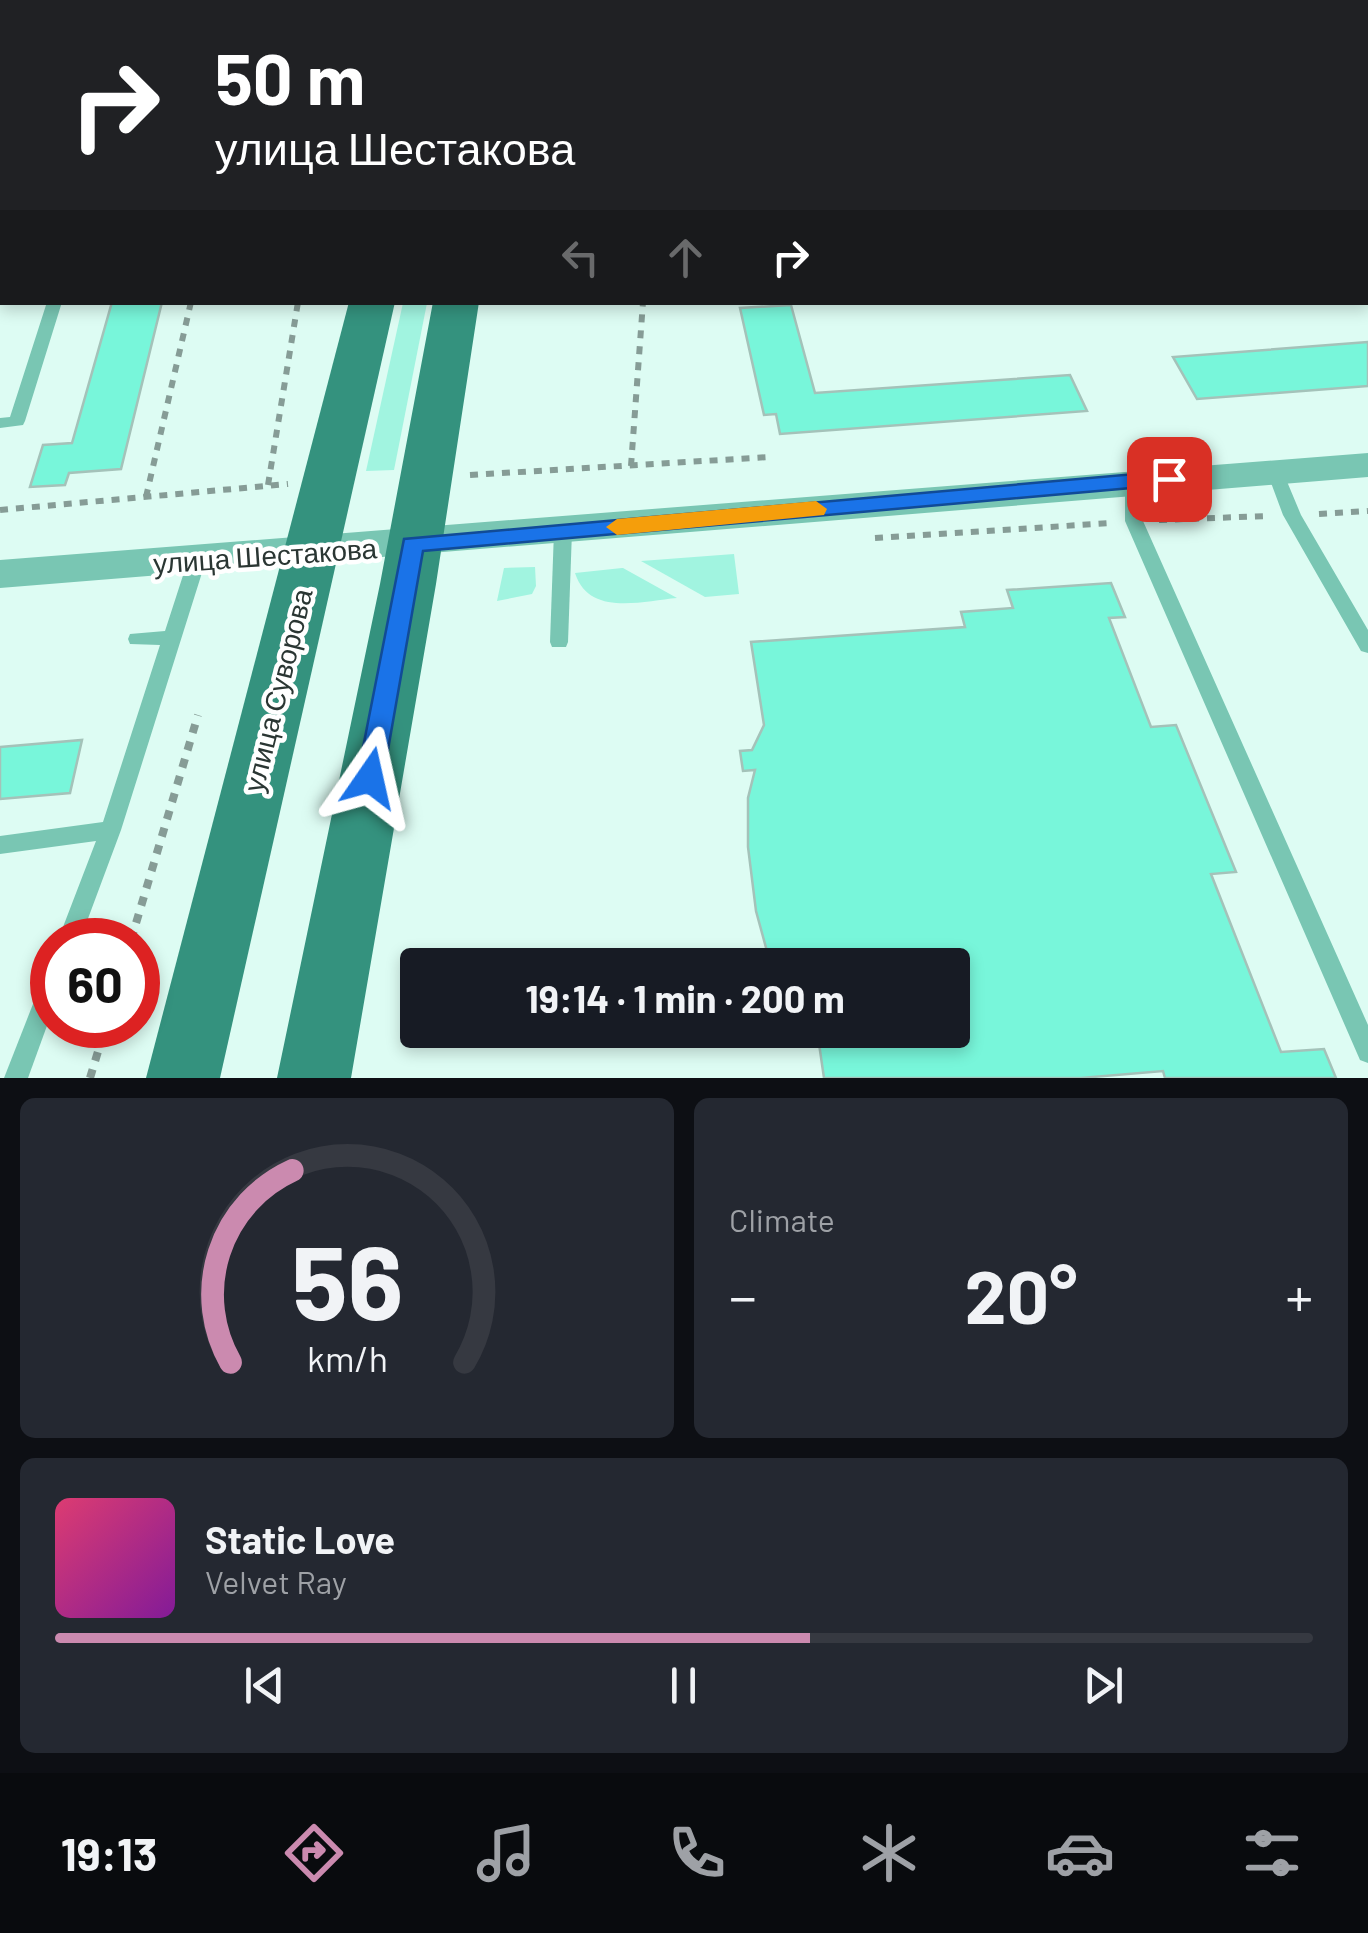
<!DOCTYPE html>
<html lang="en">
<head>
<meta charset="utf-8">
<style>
	body { margin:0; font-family:Barlow,sans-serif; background:#242831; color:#f1f3f6; height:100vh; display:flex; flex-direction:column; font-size:38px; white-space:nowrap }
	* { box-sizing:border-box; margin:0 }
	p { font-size:32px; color:#9ea1a6 }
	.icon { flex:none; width:55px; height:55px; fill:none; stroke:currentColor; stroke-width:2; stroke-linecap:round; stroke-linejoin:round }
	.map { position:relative; height:1078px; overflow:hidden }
	.sheet { display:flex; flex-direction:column; gap:20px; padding:20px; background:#0d0f14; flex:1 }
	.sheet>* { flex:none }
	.guide { position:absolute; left:0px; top:0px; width:1370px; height:305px; box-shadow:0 5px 15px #0003; background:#202124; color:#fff; overflow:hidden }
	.speed { position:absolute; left:30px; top:918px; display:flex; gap:20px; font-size:50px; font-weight:700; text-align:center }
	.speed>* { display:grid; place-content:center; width:130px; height:130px; border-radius:50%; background:#171b24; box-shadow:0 5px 15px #0003; line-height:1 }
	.speed .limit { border:15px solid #d22; background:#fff; color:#111 }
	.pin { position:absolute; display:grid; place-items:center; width:85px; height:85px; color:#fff; margin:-42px; border-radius:20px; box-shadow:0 5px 15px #0006 }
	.me { position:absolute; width:110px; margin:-55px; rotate:11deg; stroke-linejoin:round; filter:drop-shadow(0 0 8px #0008) }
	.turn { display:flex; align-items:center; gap:35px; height:210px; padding:0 50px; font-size:45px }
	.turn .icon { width:130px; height:130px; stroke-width:2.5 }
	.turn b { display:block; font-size:70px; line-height:85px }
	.lanes { display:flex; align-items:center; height:95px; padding:0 50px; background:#0003; justify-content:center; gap:50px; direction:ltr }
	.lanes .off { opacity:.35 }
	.big { font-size:75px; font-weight:700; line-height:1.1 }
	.sheet .widget { flex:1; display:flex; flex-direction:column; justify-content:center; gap:15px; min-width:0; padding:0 35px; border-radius:15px; background:#242831 }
	.sheet .dial { align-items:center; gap:0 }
	.dial svg { height:260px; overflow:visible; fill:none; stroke:#363941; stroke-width:7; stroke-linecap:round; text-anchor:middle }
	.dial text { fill:#f1f3f6; stroke:none }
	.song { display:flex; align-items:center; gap:30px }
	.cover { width:120px; height:120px; border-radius:15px; background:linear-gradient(135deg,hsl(340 70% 55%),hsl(290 70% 35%)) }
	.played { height:10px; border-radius:5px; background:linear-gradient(90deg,#cb8aaf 60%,#363941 60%) }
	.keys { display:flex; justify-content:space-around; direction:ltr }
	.heat { display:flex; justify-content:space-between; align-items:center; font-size:55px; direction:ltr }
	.sheet .tiles { flex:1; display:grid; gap:20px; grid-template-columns:1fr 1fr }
	.widget:last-child { grid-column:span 2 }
	.trip { position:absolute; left:400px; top:948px; width:570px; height:100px; border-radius:10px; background:#171b24; box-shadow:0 5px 15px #0003; font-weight:700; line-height:100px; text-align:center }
	.tab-bar { display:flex; height:160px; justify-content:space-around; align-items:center; background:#090b0e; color:#9ea1a6 }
	.tab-bar .icon { width:70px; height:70px }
	.tab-bar .active { color:#cb8aaf }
	.tab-bar b { font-size:45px; color:#f1f3f6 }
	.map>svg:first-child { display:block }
	.green { fill:#a1f4e0 }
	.building { fill:#78f6da; stroke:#a4c2b9; stroke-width:2.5 }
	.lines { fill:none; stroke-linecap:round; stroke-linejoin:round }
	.path-far2 { stroke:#869c96; stroke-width:5; stroke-dasharray:5 5; stroke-linecap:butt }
	.path-far1 { stroke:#869c96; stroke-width:6; stroke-dasharray:8 8; stroke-linecap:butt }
	.path { stroke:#869c96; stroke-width:8; stroke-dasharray:9 9; stroke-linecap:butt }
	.lane { fill:#79c6b3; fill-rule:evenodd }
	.street { fill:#79c6b3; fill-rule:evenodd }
	.primary { fill:#34927e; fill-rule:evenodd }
	.route { fill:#1a73e8; stroke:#114b97; stroke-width:2.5 }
	.slow { fill:#f59e0b }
	.labels { text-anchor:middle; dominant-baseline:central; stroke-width:9; stroke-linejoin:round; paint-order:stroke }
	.street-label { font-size:28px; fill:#2a3633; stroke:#fff }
</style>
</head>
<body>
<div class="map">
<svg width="1368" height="1078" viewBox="0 0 1368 1078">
	<rect width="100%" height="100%" fill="#ddfcf3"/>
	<g class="green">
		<polygon points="403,303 427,303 394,470 366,471"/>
		<polygon points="734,554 739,594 705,597 641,561"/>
		<polygon points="535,567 536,586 532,594 497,601 504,568"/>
		<path d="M622 568H623L677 598C642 601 589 617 575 573Z"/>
	</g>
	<g class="building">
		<polygon points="866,0 991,0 946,2"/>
		<polygon points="112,302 162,302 121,469 69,473 65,485 30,487 43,445 72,443"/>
		<polygon points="791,305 815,393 1070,375 1087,411 780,434 776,414 764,415 740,308"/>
		<polygon points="1368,342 1368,386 1197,399 1173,357"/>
		<polygon points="1111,583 1125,617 1109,618 1151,727 1176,725 1236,872 1211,874 1281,1052 1324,1049 1336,1078 1165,1078 1163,1071 1081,1078 824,1078 817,1030 952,1030 952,965 785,965 784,954 768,955 756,911 748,847 748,798 755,770 743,771 740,751 752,750 764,725 751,642 965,627 961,612 1013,608 1007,590"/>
		<polygon points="82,740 70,793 0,799 0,747"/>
	</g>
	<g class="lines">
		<polyline class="path-far2" points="245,2 309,0"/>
		<g class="path-far1">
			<polyline points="631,466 643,302"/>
			<polyline points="470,475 770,457"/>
			<polyline points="268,485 298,302"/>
			<polyline points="146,497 191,302"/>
			<polyline points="0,510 288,484"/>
			<polyline points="1319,514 1368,511"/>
			<polyline points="1159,520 1267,516"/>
			<polyline points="875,538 1112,523"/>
		</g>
		<g class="path">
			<polyline points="131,940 198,715"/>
			<polyline points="90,1078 106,1025"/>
		</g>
		<g class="lane">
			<polygon points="1100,0 1112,0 1114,2 1102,2"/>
			<polygon points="1342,0 1354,0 1356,2 1344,2"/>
			<polygon points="0,114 2,115 2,124 0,123"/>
			<rect x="0" y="218" width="2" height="8"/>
			<polygon points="47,302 62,302 25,421 23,425 0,428 0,418 10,417"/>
			<polygon points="1275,466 1283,472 1301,515 1368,630 1368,653 1361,651 1283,515 1267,472"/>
			<polygon points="1133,475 1141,481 1143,521 1368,1025 1368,1063 1360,1060 1125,521 1125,481"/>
			<polygon points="563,525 572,531 568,642 566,647 552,647 550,642 554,531"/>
			<polygon points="197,554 206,560 121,830 80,940 58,940 96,841 0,854 0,836 103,822 160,645 130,644 128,639 130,634 165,631 188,560"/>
			<polygon points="52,973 52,1012 28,1078 4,1078 44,976"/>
		</g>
		<polygon class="street" points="1368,453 1368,477 0,588 0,560"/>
		<g class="primary">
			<polygon points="492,0 528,0 528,2 493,2"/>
			<polygon points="349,302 395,302 220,1078 146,1078"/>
			<polygon points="433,302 479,302 436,584 351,1078 277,1078 380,584"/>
		</g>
	</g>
	<polygon class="route" points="1169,471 1180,479 1176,484 423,551 383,778 380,786 370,789 361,786 357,778 404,539"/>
	<polygon class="slow" points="816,501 827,509 824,515 617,535 606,527 617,519"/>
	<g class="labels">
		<g class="street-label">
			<text transform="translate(265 555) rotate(-4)">улица Шестакова</text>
			<text transform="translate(277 690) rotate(-76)">улица Суворова</text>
		</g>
	</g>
</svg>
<div class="speed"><div class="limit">60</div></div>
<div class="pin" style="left:1169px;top:479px;background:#d93025"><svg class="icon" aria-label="arrive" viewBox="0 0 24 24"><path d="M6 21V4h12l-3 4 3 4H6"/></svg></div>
<svg class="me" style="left:370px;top:778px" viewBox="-20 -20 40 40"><path d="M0-17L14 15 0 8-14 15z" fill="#1a73e8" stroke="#fff" stroke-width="4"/></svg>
<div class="trip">19:14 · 1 min · 200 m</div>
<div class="guide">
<div class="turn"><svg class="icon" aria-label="right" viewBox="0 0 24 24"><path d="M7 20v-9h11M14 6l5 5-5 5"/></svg><div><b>50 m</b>улица Шестакова</div></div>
<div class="lanes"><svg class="icon off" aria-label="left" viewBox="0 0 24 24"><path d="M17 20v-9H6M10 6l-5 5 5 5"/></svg><svg class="icon off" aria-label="ahead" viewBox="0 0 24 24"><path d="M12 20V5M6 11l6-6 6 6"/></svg><svg class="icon" aria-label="right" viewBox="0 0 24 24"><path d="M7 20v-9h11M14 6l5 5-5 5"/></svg></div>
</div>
</div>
<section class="sheet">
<div class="tiles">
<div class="widget dial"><svg viewBox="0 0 100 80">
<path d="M14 69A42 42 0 1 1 86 69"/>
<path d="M14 69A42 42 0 0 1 33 10" stroke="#cb8aaf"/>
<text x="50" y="56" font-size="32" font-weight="700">56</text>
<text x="50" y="72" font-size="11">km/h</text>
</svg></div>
<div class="widget"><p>Climate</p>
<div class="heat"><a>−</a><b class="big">20°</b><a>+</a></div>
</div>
<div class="widget">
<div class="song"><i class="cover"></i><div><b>Static Love</b><p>Velvet Ray</p></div></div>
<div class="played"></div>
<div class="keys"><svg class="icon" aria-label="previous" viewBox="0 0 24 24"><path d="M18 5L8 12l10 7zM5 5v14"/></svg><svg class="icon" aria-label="pause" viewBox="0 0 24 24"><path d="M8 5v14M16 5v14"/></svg><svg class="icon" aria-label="next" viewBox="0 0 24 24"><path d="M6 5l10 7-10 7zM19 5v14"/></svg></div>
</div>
</div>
</section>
<nav class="tab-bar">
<b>19:13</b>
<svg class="icon active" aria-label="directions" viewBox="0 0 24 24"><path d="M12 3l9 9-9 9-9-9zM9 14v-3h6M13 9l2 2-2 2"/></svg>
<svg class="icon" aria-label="music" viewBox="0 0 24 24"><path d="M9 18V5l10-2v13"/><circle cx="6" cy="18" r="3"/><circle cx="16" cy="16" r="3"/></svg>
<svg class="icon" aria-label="phone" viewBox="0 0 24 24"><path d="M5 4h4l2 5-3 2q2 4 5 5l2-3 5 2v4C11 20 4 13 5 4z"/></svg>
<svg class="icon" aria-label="climate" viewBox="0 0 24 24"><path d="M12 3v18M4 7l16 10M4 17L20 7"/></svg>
<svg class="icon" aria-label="car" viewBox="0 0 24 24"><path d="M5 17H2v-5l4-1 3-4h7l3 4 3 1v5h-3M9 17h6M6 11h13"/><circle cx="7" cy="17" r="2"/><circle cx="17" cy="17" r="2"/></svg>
<svg class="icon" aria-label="filters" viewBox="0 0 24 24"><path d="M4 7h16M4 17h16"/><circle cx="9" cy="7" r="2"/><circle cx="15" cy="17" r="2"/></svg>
</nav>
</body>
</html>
